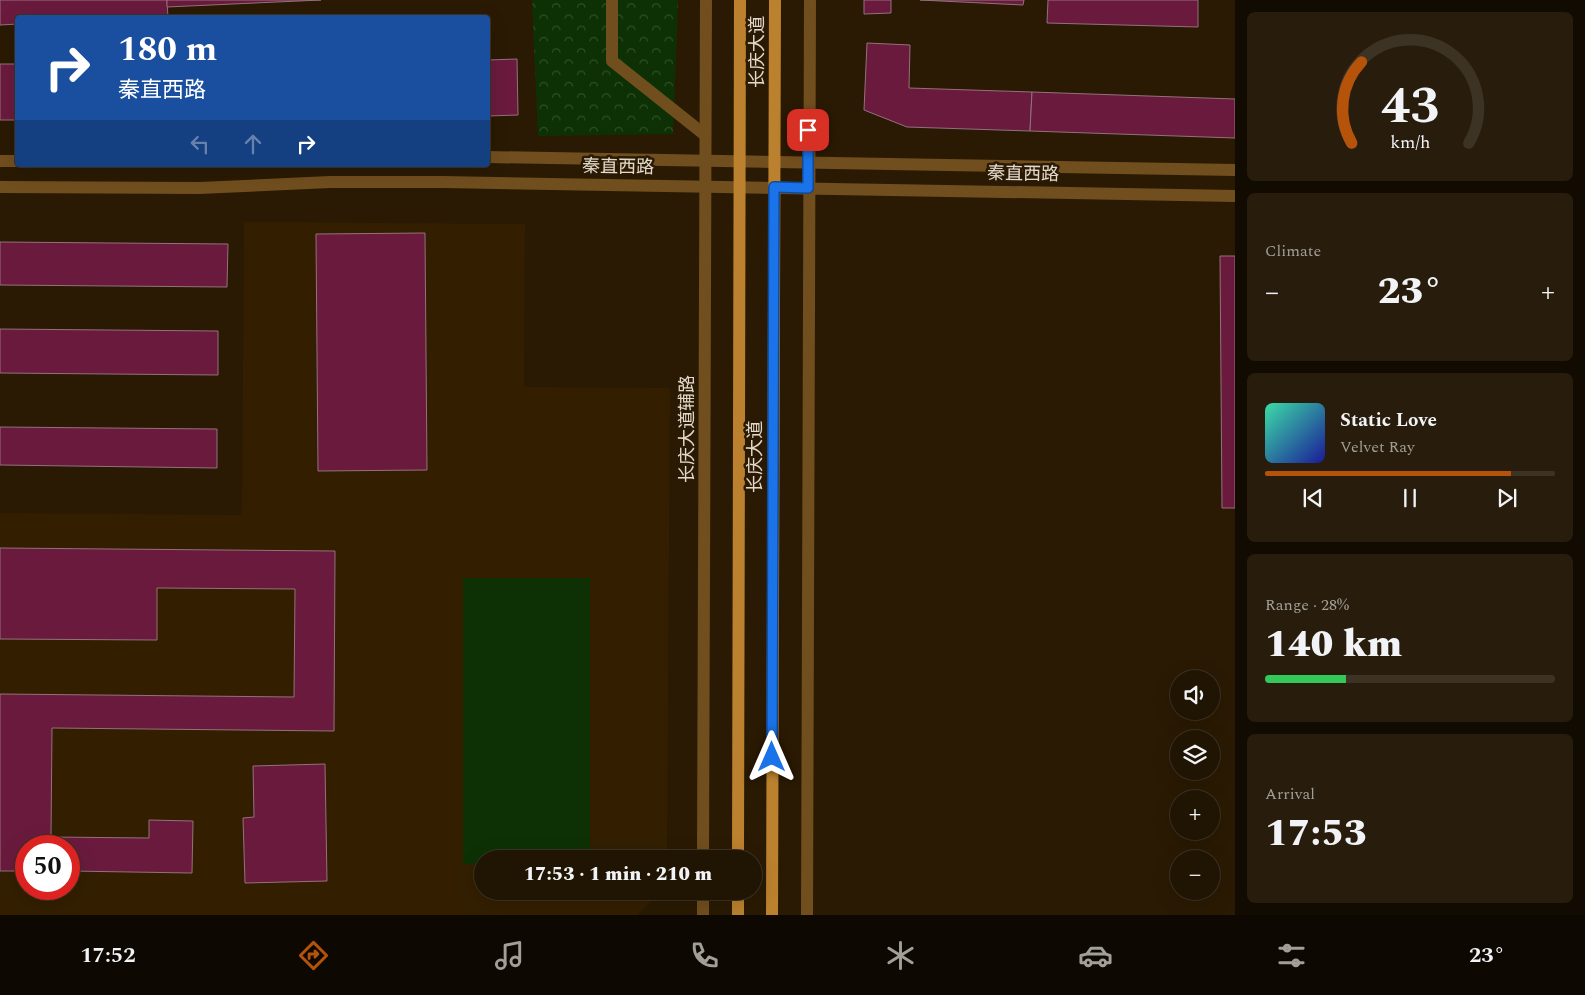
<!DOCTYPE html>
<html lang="en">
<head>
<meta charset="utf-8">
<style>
	body { margin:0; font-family:Spectral,"Noto Sans SC",serif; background:#281d0c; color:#f1f3f6; height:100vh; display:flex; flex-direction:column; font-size:19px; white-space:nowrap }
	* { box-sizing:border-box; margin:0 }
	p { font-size:16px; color:#a29e99 }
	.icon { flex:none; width:28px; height:28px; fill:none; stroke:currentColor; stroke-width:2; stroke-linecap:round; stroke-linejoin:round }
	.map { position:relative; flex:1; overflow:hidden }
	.side { display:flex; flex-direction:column; gap:12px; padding:12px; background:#120b01; width:350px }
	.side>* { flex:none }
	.banner { position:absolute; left:15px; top:15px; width:475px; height:152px; border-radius:5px; box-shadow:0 5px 20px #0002,0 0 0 1px #3d3324; background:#1a4fa0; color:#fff; overflow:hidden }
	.tools { position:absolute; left:1170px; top:670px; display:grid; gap:10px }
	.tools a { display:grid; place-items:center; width:50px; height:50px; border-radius:50%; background:#201402; box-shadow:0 5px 20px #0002,0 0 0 1px #3d3324; font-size:25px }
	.speed { position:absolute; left:15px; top:835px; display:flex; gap:10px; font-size:25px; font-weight:700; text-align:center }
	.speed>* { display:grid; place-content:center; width:65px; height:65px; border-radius:50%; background:#201402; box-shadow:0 5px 20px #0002,0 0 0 1px #3d3324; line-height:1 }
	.speed .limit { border:8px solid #d22; background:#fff; color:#111 }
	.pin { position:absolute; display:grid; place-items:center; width:42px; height:42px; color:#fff; margin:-21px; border-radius:10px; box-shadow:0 2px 8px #0006 }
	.me { position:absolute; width:55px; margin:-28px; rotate:0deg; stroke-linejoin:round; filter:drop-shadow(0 0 4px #0008) }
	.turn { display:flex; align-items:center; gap:18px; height:105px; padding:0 20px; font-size:22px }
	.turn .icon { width:65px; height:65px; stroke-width:2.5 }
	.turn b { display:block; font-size:35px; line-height:42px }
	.lanes { display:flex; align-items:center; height:48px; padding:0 20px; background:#0003; justify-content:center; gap:25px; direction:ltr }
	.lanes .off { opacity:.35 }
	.big { font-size:38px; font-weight:800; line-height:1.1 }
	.side .tile { flex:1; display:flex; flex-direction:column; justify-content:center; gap:8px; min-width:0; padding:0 18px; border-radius:8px; background:#281d0c }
	.side .dial { align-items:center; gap:0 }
	.dial svg { height:130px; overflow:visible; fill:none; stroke:#3d3324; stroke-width:7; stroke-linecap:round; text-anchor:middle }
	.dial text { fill:#f1f3f6; stroke:none }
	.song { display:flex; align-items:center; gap:15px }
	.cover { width:60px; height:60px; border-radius:8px; background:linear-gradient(135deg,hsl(160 70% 55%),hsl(240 70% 35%)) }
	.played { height:5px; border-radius:2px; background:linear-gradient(90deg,#b45309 85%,#3d3324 85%) }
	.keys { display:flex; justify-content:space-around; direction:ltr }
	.heat { display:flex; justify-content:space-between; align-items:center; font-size:28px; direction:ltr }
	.charge { height:8px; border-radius:4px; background:linear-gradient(90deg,#34c759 28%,#3d3324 0) }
	.trip { position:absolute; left:474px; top:850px; width:288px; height:50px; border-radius:25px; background:#201402; box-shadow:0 5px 20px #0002,0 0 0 1px #3d3324; font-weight:800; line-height:50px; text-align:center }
	.menu { display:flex; height:80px; justify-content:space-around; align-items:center; background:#0d0801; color:#a29e99 }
	.menu .icon { width:35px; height:35px }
	.menu .on { color:#b45309 }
	.menu b { font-size:22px; color:#f1f3f6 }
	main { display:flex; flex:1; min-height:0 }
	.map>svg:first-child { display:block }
	.built { fill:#331f00; fill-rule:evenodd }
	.grass { fill:#0d3104 }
	.park { fill:url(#park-crowns) }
	.building { fill:#6a1b3d; stroke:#93717c }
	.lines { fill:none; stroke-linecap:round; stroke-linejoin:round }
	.minor { stroke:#714e1e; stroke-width:12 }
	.major { stroke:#bb812e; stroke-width:12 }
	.route-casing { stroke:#114b97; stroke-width:12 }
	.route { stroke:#1a73e8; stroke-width:9 }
	.labels { text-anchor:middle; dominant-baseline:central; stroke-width:5; stroke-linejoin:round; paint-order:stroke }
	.street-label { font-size:18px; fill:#e4dacc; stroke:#2a1a03 }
</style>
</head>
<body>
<main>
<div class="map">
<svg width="1235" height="915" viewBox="0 0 1235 915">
	<defs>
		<pattern id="park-crowns" width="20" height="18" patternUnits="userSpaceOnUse" patternTransform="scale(1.25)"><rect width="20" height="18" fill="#0d3104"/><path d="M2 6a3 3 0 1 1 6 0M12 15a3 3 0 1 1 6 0" fill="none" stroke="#304e27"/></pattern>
	</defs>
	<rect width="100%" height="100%" fill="#2a1a03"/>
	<path class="built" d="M244 222 525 224 524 387 670 388 667 859H482V891H660L638 915H0V513L242 515ZM26 846H69V889H26Z"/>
	<polygon class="grass" points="463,578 590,578 590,859 482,859 482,864 463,864"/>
	<polygon class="park" points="532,0 678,0 673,134 538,136"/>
	<g class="building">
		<polygon points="0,0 167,0 168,18 18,18 18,24 0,25"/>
		<polygon points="167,0 321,0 167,7"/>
		<polygon points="864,0 891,0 891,13 864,14"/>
		<polygon points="920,0 1024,0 1023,5"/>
		<polygon points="1048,0 1198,0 1198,27 1047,23"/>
		<polygon points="867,43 910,45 909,88 1032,92 1030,131 907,127 864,110"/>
		<polygon points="517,59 518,115 488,116 488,60"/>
		<rect x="0" y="64" width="18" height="56"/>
		<polygon points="1032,92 1235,99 1235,138 1030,131"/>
		<polygon points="425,233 427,470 318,471 316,234"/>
		<polygon points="0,242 228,244 227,287 0,285"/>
		<polygon points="1220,256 1235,256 1235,508 1222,508"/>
		<polygon points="0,329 218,331 218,375 0,373"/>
		<polygon points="0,427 217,429 217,468 0,465"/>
		<polygon points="0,548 335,551 334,731 52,728 51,837 149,838 149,820 193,821 192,873 69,871 69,846 26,846 26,871 0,871 0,694 294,697 295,589 157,588 157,640 0,639"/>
		<polygon points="325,764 327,881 245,883 243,818 254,817 253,766"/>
	</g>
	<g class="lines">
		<g class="minor">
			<polyline points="612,0 612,61 705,135"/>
			<polyline points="488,157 1235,170"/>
			<polyline points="0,161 18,161"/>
			<polyline points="0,187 199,188 330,182 444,182 1235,196"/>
			<polyline points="703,859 706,0"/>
			<polyline points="703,915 703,891"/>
			<polyline points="807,915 810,0"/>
		</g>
		<g class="major">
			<polyline points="738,859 740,0"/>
			<polyline points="738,915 738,891"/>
			<polyline points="772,915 775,0"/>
		</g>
	</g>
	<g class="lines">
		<g class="route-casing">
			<polyline id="route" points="772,757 774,187 808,188 808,130"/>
		</g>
		<use href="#route" class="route"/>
	</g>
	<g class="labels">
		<g class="street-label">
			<text transform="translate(757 52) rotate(-90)">长庆大道</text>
			<text transform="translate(618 167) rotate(1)">秦直西路</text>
			<text transform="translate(1023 174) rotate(1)">秦直西路</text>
			<text transform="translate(687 429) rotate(-90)">长庆大道辅路</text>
			<text transform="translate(755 457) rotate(-90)">长庆大道</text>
		</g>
	</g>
</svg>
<div class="tools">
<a><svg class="icon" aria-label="sound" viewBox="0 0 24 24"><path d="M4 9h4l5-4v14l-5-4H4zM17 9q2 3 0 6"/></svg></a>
<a><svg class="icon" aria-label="layers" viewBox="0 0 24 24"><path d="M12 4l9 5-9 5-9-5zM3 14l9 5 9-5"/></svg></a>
<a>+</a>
<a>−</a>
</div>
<div class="speed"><div class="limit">50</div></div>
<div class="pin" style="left:808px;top:130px;background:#d93025"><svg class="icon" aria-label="arrive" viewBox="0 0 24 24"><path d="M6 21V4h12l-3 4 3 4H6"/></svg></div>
<svg class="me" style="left:772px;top:757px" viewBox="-20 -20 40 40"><path d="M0-17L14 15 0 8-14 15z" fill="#1a73e8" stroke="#fff" stroke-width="4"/></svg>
<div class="trip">17:53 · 1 min · 210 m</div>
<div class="banner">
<div class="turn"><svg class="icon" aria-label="right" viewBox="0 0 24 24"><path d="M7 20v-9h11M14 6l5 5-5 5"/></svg><div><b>180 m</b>秦直西路</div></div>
<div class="lanes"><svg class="icon off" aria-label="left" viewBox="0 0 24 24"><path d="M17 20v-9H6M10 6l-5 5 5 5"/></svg><svg class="icon off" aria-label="ahead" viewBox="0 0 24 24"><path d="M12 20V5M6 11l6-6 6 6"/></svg><svg class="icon" aria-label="right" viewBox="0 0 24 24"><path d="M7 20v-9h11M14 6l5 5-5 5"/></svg></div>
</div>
</div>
<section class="side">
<div class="tile dial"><svg viewBox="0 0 100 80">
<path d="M14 69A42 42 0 1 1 86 69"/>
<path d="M14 69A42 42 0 0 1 20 19" stroke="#b45309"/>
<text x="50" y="56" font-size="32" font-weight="700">43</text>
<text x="50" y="72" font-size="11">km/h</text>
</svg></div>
<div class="tile"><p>Climate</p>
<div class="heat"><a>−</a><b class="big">23°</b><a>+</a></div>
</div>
<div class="tile">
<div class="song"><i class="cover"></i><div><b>Static Love</b><p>Velvet Ray</p></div></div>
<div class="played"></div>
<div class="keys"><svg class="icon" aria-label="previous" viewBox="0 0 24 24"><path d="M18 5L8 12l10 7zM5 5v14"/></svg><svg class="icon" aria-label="pause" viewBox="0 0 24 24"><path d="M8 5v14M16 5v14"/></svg><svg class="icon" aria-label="next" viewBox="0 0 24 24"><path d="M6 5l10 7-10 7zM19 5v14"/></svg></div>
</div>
<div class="tile"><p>Range · 28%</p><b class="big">140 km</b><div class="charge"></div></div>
<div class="tile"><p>Arrival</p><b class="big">17:53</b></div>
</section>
</main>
<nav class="menu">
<b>17:52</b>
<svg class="icon on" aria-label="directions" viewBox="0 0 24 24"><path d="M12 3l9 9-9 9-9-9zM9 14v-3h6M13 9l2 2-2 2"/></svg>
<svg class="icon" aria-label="music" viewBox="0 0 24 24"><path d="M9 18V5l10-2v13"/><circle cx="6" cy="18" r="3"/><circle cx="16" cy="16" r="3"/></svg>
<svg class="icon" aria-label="phone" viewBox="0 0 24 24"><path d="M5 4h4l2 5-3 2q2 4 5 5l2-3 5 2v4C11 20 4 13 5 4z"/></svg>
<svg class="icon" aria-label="climate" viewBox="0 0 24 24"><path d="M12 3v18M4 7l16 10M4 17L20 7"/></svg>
<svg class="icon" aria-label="car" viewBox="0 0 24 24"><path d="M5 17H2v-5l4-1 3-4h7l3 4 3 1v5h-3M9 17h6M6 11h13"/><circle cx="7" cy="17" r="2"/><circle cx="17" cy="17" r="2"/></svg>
<svg class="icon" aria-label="filters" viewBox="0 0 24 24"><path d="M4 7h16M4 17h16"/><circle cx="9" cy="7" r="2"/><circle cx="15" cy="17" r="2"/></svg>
<b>23°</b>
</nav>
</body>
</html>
